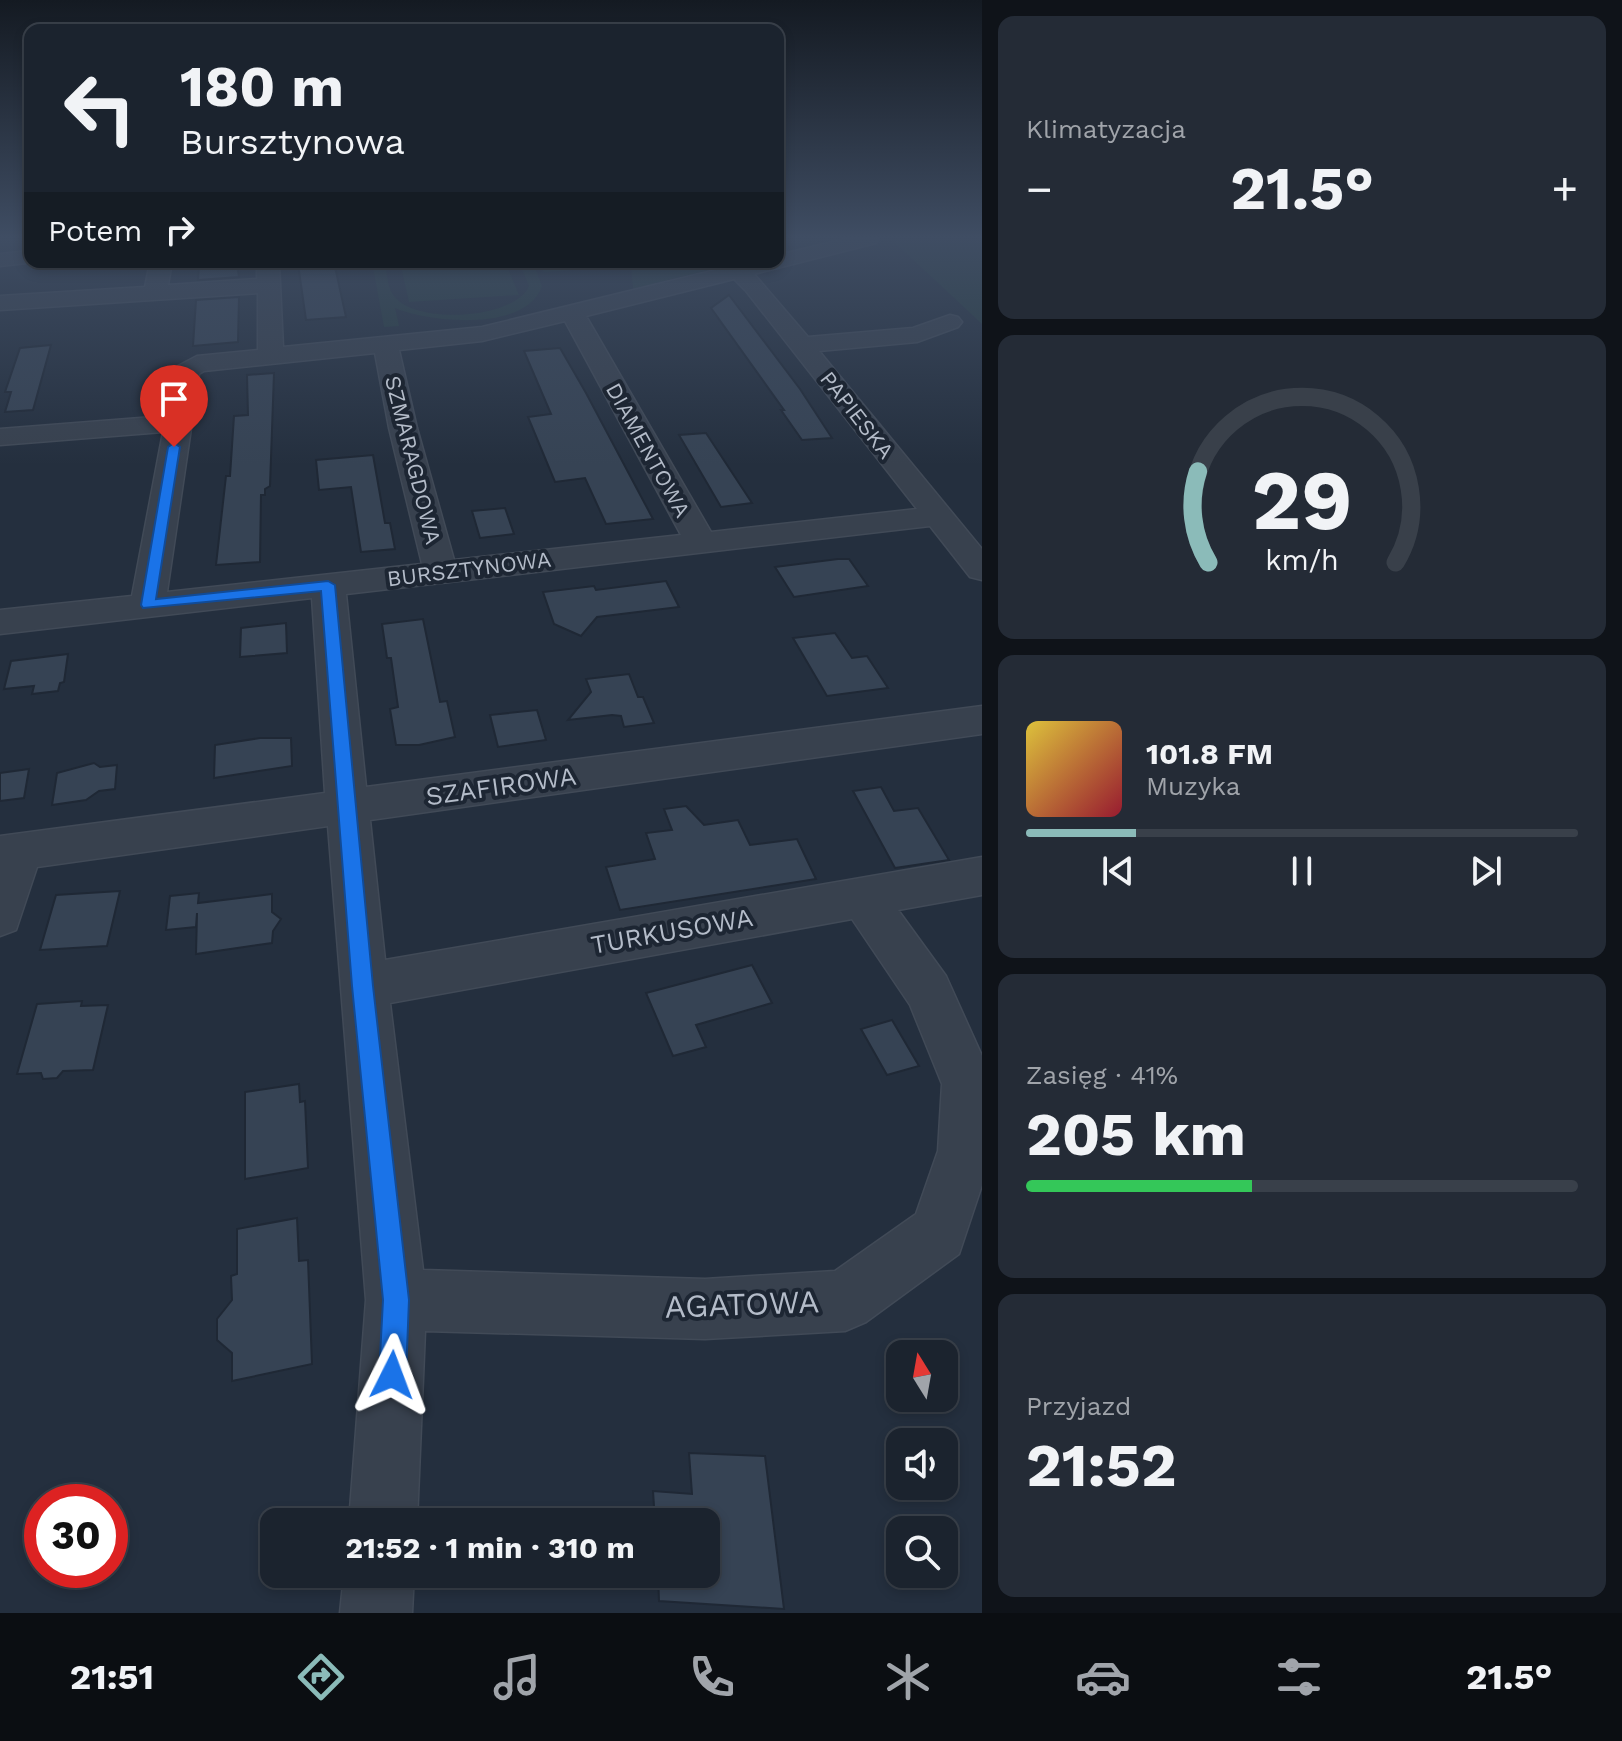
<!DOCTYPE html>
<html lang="pl">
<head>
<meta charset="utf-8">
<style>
	body { margin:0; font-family:"Work Sans",sans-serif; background:#242b36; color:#f1f3f6; height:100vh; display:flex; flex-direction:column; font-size:30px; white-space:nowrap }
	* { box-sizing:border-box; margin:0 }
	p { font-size:26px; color:#a0a4aa }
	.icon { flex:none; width:44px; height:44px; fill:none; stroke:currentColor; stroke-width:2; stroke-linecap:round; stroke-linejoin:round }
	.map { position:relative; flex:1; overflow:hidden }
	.panel { display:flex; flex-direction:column; gap:16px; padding:16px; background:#0f1319; width:640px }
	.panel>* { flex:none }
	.top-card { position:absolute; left:24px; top:24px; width:760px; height:244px; border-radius:16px; box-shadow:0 4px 12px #0003,0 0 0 2px #39404a; background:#1b232e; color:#f1f3f6; overflow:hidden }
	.needle { width:52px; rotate:349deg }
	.tools { position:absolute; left:886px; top:1340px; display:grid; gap:16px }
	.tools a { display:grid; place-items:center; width:72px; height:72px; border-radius:16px; background:#1b232e; box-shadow:0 4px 12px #0003,0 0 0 2px #39404a; font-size:40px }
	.speed { position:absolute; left:24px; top:1484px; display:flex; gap:16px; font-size:40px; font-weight:700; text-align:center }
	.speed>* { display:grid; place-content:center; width:104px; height:104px; border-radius:50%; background:#1b232e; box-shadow:0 4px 12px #0003,0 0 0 2px #39404a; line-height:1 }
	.speed .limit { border:12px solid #d22; background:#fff; color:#111 }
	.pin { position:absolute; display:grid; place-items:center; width:68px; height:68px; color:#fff; margin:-82px -34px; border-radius:50% 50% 50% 0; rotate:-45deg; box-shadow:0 0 8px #0007 }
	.pin .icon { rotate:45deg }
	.me { position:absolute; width:88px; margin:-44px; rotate:3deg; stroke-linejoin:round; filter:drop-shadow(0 0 6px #0008) }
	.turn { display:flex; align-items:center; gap:28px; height:168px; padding:0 24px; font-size:36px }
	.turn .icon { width:104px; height:104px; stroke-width:2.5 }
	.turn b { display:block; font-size:56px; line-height:68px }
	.then { display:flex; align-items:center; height:76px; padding:0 24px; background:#0003; gap:16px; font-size:30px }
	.big { font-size:60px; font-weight:700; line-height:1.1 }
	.panel .tile { flex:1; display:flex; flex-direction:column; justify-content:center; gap:12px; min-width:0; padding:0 28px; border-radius:16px; background:#242b36 }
	.panel .dial { align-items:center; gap:0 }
	.dial svg { height:208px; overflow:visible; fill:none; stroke:#39404a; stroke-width:7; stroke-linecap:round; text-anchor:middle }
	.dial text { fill:#f1f3f6; stroke:none }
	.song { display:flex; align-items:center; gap:24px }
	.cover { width:96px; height:96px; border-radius:12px; background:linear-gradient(135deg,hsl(50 70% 55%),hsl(350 70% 35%)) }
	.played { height:8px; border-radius:4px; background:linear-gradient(90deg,#8bbbb9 20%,#39404a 20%) }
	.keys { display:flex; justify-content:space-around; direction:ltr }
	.heat { display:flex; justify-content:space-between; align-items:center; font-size:44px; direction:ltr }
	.charge { height:12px; border-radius:6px; background:linear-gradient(90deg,#34c759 41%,#39404a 0) }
	.trip { position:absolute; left:260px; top:1508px; width:460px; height:80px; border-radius:16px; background:#1b232e; box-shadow:0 4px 12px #0003,0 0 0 2px #39404a; font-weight:700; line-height:80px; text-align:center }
	.dock { display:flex; height:128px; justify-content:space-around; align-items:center; background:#0b0e12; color:#a0a4aa }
	.dock .icon { width:56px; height:56px }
	.dock .selected { color:#8bbbb9 }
	.dock b { font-size:36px; color:#f1f3f6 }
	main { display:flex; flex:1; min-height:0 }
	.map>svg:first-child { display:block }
	.green { fill:#263c3f }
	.building { fill:#364354; stroke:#1f2835; stroke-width:2 }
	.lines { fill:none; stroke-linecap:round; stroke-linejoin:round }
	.minor-casing { stroke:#414a57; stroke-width:3 }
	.minor { fill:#38414e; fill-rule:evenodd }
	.route { fill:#1a73e8; stroke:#114b97; stroke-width:2 }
	.labels { text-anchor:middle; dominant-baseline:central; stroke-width:8; stroke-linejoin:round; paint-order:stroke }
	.far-street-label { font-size:22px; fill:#b4bcc9; stroke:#1d2633 }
	.street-label { font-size:26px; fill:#b4bcc9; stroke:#1d2633 }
	.near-street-label { font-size:32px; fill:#b4bcc9; stroke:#1d2633 }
</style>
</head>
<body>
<main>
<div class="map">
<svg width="982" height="1613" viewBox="0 0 982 1613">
	<rect width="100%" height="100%" fill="#242f3e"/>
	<g class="green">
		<polygon points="891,239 982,239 982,324"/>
		<path d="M372 262H385C387 271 387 285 392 293 410 326 515 320 529 286L519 262H533L542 286C527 332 430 323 395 308L399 326 384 327Z"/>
		<polygon points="400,262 505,262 519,295 409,302"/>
		<polygon points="539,262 712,262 711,269 633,289 631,266 544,272"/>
	</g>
	<g class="building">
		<polygon points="334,262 346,317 306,320 298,264"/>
		<polygon points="237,264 239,277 198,280 199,266"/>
		<polygon points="729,295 800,389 832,438 802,440 781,410 784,410 711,308"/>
		<polygon points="239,297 238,342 193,346 196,300"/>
		<polygon points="51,345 33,410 5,412 11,392 5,392 20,348"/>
		<polygon points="560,348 586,393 653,519 606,524 585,478 555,482 528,417 551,414 524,351"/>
		<polygon points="274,373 270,486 265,489 265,495 261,495 260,562 216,565 226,476 230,476 234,416 248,415 247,375"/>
		<polygon points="706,433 752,503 721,507 679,435"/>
		<polygon points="373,455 385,523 390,523 395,549 361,552 351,487 319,490 316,460"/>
		<polygon points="505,508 514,534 480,538 472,511"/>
		<polygon points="838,559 849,559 868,586 794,597 775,567"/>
		<polygon points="666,581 679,607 597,617 581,636 554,624 543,592 594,586 596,590"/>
		<polygon points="423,619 440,702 447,701 455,737 419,745 396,745 390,709 398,707 391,658 387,658 382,624"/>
		<polygon points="286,623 287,653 240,657 241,628"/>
		<polygon points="835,633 852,658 867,656 888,688 827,696 793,638"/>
		<polygon points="68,654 64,682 60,683 58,691 32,694 34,686 4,689 11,661"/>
		<polygon points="629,674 638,697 643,697 654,723 624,727 621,716 612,715 568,720 591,692 586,679"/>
		<polygon points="537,710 546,740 498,747 490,715"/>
		<polygon points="260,738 291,738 292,766 214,778 215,745"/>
		<polygon points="94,763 100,767 117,765 115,789 99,791 86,800 52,805 57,773"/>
		<polygon points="29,769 24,798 0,801 0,773"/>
		<polygon points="881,787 894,811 918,808 949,860 895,868 853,791"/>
		<polygon points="686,806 704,825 738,820 750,845 797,839 816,879 620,910 606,867 655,859 646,833 672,830 664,809"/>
		<polygon points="120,891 107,946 40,950 56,895"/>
		<polygon points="199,893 198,903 272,894 272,912 281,919 273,931 272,943 196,954 197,913 196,927 166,930 170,896"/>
		<polygon points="752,965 772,1003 696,1025 706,1047 673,1056 646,993"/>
		<polygon points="82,1001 81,1006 108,1005 93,1070 63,1071 57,1078 43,1079 41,1073 17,1074 37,1004"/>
		<polygon points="892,1020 919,1066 887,1075 861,1029"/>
		<polygon points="299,1084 300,1102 305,1101 308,1168 245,1179 245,1092"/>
		<polygon points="297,1218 299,1261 308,1260 312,1364 232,1381 232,1353 217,1340 217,1319 232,1300 231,1276 237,1274 237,1229"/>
		<polygon points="689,1453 765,1456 784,1609 659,1601 658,1574 706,1574 706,1522 655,1522 653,1491 692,1494"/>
	</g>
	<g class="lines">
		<g class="minor-casing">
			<g id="minor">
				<path d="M845 239H879L876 243 754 274 808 337 913 328 950 315 958 317 962 322 958 327 917 342 819 351 982 549V580L970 577 930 526 346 594 366 787 982 706V734L370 820 385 960 982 857V895L898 910 946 976 982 1056V1185L959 1254 866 1322 845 1331 705 1339 425 1331 417 1522H349L366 1300 328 826 37 867 16 930 0 936V836L325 793 312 598 0 634V610L132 596 163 432 0 445V429L166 416 178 366 197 356 258 350V293L0 310V296L145 287 150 262H172L168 285 257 279V262H279L283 347 482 327 724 268 719 262H778V255ZM734 279 746 291 917 509 711 532 586 316ZM565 321 681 535 454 560 417 428 399 350 482 341ZM375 353 389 428 422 564 167 592 199 374 204 371ZM852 919 910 1005 942 1084 938 1151 916 1214 835 1271 705 1279 423 1270 390 1003Z"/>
				<polygon points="30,251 30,262 36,262 0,266 0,254"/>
				<polygon points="344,1574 414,1574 412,1613 340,1613"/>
			</g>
		</g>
		<use href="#minor" class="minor"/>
	</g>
	<linearGradient id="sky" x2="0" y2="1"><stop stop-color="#141a22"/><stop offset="0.51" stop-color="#3f4d63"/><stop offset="1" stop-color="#3f4d63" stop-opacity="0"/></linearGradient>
	<rect width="982" height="465" fill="url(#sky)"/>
	<polygon class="route" points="174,443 180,447 156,599 328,581 335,585 373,986 409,1300 406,1375 402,1385 392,1389 383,1385 379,1375 383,1300 352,986 321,591 143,608 141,605 168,447"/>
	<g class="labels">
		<g class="far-street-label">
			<text transform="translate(857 415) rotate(52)">PAPIESKA</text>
			<text transform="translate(648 450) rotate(61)">DIAMENTOWA</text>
			<text transform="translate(413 460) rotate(76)">SZMARAGDOWA</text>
			<text transform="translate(469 569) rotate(-7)">BURSZTYNOWA</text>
		</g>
		<g class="street-label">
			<text transform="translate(501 786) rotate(-8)">SZAFIROWA</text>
			<text transform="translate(672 931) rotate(-10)">TURKUSOWA</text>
		</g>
		<g class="near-street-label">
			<text transform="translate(742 1304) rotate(-2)">AGATOWA</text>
		</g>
	</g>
</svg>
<div class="tools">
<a><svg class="needle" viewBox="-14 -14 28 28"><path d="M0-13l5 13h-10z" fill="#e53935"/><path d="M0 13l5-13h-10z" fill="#a0a4aa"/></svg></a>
<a><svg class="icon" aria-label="sound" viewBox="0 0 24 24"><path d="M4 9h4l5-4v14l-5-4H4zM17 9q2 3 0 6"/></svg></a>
<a><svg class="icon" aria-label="search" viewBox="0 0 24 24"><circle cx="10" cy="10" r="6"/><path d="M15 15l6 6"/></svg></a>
</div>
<div class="speed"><div class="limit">30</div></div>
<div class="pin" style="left:174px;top:447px;background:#d93025"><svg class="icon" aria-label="arrive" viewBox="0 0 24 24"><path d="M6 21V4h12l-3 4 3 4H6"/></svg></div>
<svg class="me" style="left:392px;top:1375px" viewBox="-20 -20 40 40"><path d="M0-17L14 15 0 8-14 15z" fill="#1a73e8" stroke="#fff" stroke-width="4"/></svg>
<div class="trip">21:52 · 1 min · 310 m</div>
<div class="top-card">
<div class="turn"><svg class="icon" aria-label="left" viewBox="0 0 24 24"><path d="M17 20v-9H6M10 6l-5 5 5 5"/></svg><div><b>180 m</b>Bursztynowa</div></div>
<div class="then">Potem<svg class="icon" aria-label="right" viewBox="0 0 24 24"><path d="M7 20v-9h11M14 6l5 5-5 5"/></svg></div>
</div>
</div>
<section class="panel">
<div class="tile"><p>Klimatyzacja</p>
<div class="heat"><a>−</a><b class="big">21.5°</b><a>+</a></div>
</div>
<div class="tile dial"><svg viewBox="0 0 100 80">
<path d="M14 69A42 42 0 1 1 86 69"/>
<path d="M14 69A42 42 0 0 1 10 34" stroke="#8bbbb9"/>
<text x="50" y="56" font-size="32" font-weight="700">29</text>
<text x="50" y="72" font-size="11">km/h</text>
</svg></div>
<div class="tile">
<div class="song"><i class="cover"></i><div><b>101.8 FM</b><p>Muzyka</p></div></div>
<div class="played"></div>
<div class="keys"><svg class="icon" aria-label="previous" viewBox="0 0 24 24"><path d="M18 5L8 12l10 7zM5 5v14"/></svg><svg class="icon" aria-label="pause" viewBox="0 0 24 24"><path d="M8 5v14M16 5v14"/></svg><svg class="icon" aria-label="next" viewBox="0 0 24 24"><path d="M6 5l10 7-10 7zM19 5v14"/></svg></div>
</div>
<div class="tile"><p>Zasięg · 41%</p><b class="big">205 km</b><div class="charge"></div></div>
<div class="tile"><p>Przyjazd</p><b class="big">21:52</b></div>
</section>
</main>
<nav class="dock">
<b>21:51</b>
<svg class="icon selected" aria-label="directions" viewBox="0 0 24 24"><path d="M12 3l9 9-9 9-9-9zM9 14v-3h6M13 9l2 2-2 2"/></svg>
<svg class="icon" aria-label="music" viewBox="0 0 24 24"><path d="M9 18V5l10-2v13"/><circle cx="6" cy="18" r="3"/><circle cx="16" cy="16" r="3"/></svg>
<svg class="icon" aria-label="phone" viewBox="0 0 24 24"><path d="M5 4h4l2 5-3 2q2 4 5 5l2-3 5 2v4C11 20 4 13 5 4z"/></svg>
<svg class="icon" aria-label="climate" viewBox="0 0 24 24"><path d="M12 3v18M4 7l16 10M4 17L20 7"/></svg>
<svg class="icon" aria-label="car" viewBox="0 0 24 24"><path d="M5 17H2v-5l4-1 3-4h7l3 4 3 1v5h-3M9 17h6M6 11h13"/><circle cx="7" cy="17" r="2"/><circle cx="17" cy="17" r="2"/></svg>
<svg class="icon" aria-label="filters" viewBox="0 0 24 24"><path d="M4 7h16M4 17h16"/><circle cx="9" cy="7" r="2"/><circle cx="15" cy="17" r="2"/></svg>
<b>21.5°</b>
</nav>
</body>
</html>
